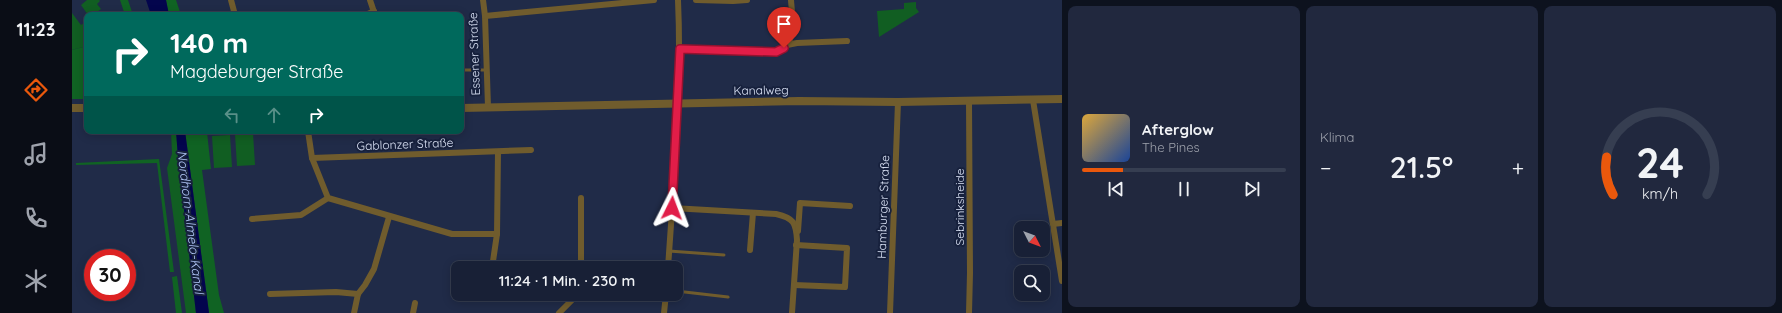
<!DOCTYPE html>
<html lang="de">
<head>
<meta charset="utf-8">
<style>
	body { margin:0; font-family:Quicksand,sans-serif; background:#21283e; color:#f1f3f6; height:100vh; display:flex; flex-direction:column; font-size:15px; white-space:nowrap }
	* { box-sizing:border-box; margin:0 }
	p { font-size:13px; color:#9fa3ad }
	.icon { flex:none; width:22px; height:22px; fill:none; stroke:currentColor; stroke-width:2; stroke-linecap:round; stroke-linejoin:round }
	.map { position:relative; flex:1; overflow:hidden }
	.panel { display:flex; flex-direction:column; gap:6px; padding:6px; background:#0d121e; width:720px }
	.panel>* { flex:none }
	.top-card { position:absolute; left:12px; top:12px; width:380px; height:122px; border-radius:8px; box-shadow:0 2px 10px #0003,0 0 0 1px #363e51; background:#00695c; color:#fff; overflow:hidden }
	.needle { width:26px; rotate:132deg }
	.fabs { position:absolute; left:942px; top:221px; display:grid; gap:8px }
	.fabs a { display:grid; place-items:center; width:36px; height:36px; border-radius:8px; background:#182036; box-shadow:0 2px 10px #0003,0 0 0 1px #363e51; font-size:20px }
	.speed { position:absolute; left:12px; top:249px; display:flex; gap:8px; font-size:20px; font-weight:700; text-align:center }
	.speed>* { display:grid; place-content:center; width:52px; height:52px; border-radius:50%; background:#182036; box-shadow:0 2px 10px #0003,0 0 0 1px #363e51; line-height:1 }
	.speed .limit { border:6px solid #d22; background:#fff; color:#111 }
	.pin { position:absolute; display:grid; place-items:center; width:34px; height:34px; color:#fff; margin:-41px -17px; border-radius:50% 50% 50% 0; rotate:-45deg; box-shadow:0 0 4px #0007 }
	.pin .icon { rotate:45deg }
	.me { position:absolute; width:44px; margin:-22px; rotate:3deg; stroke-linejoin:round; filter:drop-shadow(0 0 3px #0008) }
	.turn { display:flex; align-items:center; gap:14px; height:84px; padding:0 20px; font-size:18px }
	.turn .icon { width:52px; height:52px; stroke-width:2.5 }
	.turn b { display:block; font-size:28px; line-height:34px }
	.lanes { display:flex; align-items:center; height:38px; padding:0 20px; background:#0003; justify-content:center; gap:20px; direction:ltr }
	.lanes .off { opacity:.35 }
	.big { font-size:30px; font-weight:600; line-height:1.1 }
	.panel .card { flex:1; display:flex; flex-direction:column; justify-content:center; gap:6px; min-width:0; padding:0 14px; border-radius:8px; background:#21283e }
	.panel .dial { align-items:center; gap:0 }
	.dial svg { height:104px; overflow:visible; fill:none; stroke:#363e51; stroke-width:7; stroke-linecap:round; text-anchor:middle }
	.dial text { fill:#f1f3f6; stroke:none }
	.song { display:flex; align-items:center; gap:12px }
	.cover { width:48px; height:48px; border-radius:6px; background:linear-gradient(135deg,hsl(40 70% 55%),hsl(220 70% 35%)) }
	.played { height:4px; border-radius:2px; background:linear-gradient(90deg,#ea580c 20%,#363e51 20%) }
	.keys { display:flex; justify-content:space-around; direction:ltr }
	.heat { display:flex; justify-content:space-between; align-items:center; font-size:22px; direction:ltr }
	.panel .tiles { flex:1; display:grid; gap:6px; grid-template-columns:repeat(3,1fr) }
	.trip { position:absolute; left:379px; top:261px; width:232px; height:40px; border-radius:8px; background:#182036; box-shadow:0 2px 10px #0003,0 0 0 1px #363e51; font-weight:600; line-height:40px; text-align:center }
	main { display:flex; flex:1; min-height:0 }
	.tabs { display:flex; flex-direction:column; width:72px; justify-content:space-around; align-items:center; background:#0a0d16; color:#9fa3ad }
	.tabs .icon { width:28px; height:28px }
	.tabs .active { color:#ea580c }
	.tabs b { font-size:18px; color:#f1f3f6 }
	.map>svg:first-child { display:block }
	.green { fill:#115e22 }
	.forest { fill:#106323 }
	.water { fill:#03054d }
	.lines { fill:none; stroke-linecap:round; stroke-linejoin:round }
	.service { stroke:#705c2d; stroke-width:3 }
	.minor { stroke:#705c2d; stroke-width:6 }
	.tertiary { stroke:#705c2d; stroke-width:8 }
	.route-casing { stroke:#92132f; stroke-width:10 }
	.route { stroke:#e11d48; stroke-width:7 }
	.labels { text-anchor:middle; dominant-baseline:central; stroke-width:4; stroke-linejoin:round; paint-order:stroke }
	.street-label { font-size:12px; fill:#dce4f7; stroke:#17213d }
	.water-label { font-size:13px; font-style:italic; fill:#b3c8fa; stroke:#17213d }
</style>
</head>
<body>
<main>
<nav class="tabs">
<b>11:23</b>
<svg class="icon active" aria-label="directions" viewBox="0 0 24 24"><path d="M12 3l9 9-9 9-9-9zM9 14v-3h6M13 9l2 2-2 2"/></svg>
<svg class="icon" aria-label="music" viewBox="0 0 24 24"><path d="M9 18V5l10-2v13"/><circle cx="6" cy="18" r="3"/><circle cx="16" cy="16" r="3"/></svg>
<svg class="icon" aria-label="phone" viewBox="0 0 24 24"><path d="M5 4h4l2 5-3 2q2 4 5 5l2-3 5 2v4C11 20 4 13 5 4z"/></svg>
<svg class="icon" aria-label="climate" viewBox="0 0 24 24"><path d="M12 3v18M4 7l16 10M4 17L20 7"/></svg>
</nav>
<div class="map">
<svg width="990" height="313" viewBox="0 0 990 313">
	<rect width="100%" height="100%" fill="#202b48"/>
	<g class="green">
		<polygon points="15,0 27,0 28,1 25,4 29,9 25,12 27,15 16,15 9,5"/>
		<polygon points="844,2 844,8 847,12 807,37 805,11 832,9 832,3"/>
		<polygon points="0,13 9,25 15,21 15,46 0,50"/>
		<polygon points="99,131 104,131 106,157 124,313 114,313 95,168 100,154"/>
		<polygon points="181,133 183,165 165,166 163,134"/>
		<polygon points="158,135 160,167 142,168 140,136"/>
	</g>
	<g class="forest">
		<polygon points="48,0 56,0 61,15 53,15"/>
		<polygon points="94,0 104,0 109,15 97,15"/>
		<polygon points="15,46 15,99 0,99 0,50"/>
		<polygon points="113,131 200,131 135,132 139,169 130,170 147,295 152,313 137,313"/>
		<polygon points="87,159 102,272 98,272 85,163 4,165 4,163"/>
		<polygon points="105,276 110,313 104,313 100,277"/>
	</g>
	<g class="water">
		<polygon points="74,0 94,0 97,15 79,15"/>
		<polygon points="104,131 113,131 137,313 124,313 106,157"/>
	</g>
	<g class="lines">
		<g class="service">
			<polyline points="389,70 415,70"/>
			<polyline points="597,251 652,255"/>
			<polyline points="604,291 656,297"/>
		</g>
		<g class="minor">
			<polyline points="159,0 163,15"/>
			<polyline points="298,0 303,15"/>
			<polyline points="411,0 413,16 416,107"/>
			<polyline points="624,0 661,1 675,0"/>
			<polyline points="294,15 302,11"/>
			<polyline points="413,16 582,0"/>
			<polyline points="715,45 725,43 775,41"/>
			<path d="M608 49 707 51C726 41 720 17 719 0"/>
			<polyline points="961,100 990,281"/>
			<polyline points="236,131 240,158 256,198 380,234 425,234"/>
			<polyline points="240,158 459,150"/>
			<path d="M600 208 704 214C722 218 724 223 725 240L720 313"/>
			<polyline points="180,219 229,215 256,198"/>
			<polyline points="981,224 990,223"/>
			<polyline points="726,231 728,203 778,206"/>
			<polyline points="678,250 681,213"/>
			<polyline points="420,268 425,234 426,152"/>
			<polyline points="509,268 509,198"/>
			<path d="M596 268C602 179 610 90 606 0"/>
			<polyline points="722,285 773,287 775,248 724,245"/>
			<polyline points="198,294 264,292 286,294"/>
			<polyline points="282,313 286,294 293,285 302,269 317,217"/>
			<polyline points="341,313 343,303"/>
			<polyline points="487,313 506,294"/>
			<polyline points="592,313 594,294"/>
			<polyline points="818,313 826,102"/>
			<polyline points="897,313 898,273 897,101"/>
		</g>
		<g class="tertiary">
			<polyline points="0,108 15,108"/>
			<polyline points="389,108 727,101 826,102 990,99"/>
		</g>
	</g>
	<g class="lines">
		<g class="route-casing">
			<polyline id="route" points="600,208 608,49 704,52 712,48"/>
		</g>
		<use href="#route" class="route"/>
	</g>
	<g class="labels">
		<g class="street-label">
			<text transform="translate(402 54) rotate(-92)">Essener Straße</text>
			<text transform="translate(689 90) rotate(-1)">Kanalweg</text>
			<text transform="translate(333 144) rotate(-2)">Gablonzer Straße</text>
			<text transform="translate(811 207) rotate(-88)">Hamburger Straße</text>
			<text transform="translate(887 207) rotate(-90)">Sebrinksheide</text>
		</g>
		<g class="water-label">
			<text transform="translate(119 222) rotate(83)">Nordhorn-Almelo-Kanal</text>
		</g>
	</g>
</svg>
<div class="fabs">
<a><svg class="needle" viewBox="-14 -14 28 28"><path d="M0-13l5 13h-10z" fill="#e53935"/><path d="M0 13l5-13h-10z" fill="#9fa3ad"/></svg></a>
<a><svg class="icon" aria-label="search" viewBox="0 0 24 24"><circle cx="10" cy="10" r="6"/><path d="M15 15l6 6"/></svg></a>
</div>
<div class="speed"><div class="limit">30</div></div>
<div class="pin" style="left:712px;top:48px;background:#d93025"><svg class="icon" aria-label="arrive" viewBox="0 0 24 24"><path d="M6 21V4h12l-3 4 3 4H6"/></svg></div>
<svg class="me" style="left:600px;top:208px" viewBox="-20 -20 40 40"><path d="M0-17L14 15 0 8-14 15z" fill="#e11d48" stroke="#fff" stroke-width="4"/></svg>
<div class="trip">11:24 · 1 Min. · 230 m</div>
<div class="top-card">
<div class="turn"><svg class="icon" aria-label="right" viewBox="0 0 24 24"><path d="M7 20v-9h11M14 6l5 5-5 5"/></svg><div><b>140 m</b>Magdeburger Straße</div></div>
<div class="lanes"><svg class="icon off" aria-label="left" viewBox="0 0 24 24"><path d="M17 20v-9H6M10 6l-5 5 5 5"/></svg><svg class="icon off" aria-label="ahead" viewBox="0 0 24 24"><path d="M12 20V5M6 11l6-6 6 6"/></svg><svg class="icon" aria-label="right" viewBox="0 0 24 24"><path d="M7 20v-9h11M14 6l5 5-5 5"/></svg></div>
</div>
</div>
<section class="panel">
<div class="tiles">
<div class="card">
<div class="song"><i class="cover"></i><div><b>Afterglow</b><p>The Pines</p></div></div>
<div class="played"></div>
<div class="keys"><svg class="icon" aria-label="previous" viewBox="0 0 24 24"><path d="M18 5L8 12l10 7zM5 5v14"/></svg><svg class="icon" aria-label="pause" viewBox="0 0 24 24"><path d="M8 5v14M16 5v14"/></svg><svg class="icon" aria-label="next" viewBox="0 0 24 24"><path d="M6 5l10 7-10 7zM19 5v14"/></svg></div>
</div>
<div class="card"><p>Klima</p>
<div class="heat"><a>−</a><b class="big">21.5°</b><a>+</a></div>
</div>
<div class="card dial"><svg viewBox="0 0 100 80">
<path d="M14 69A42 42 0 1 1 86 69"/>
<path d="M14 69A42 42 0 0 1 9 40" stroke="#ea580c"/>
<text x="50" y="56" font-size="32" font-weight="700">24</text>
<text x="50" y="72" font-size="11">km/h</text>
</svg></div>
</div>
</section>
</main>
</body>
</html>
